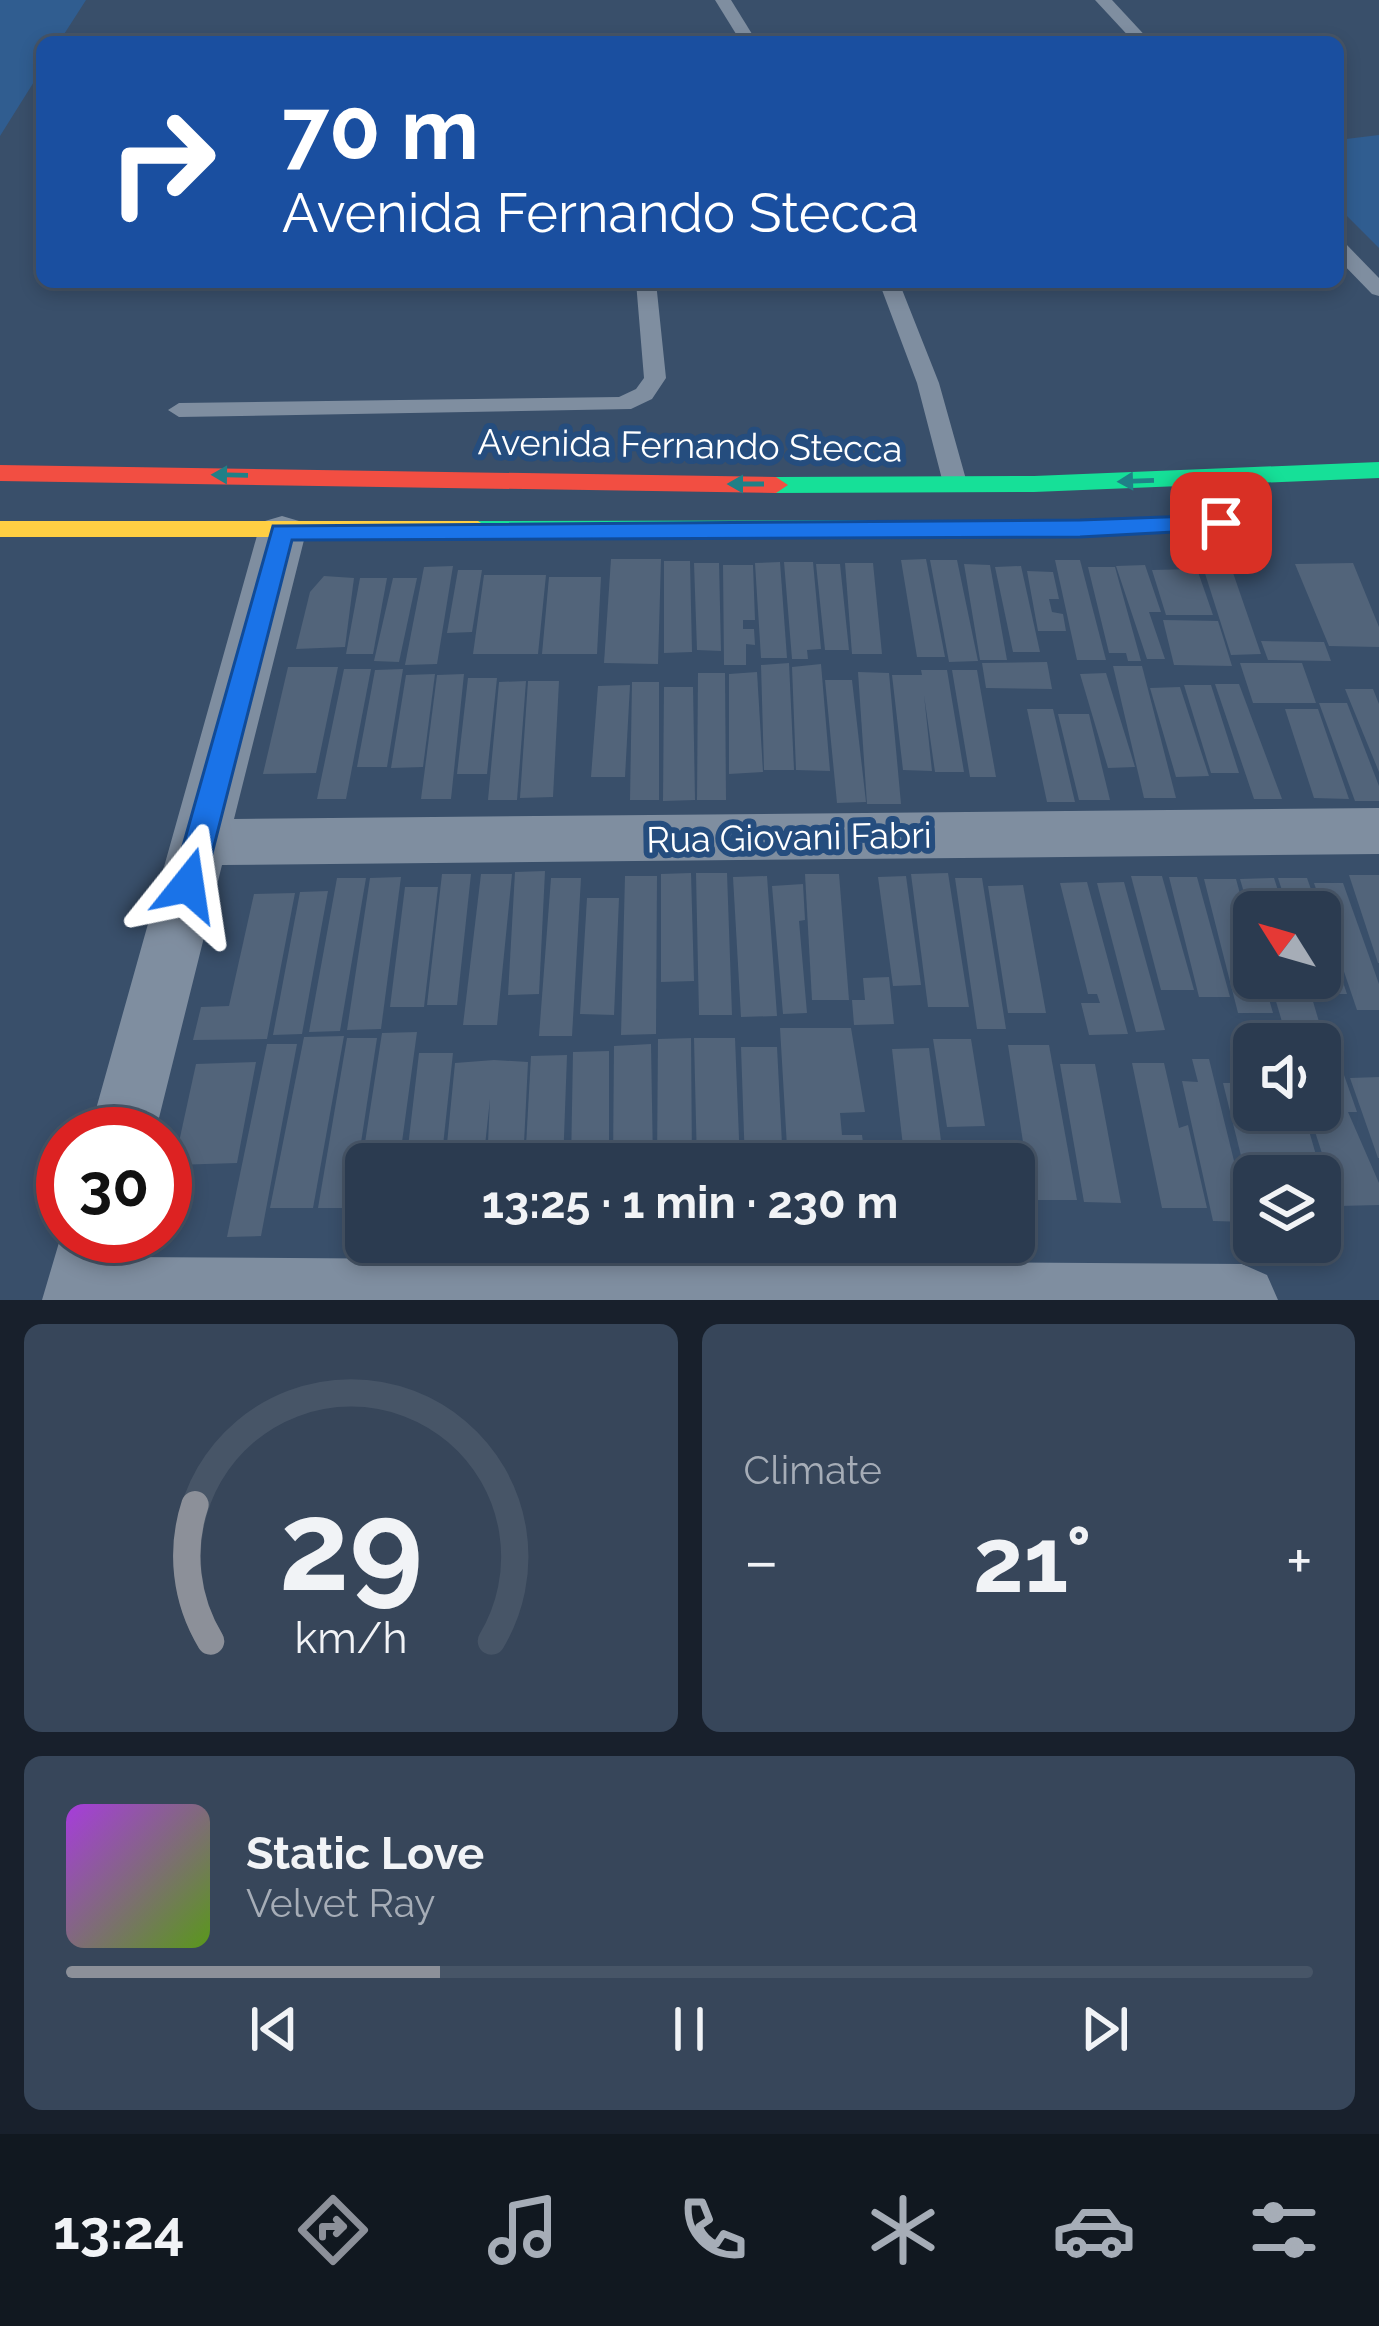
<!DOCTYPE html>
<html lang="en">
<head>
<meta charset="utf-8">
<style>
	body { margin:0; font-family:Raleway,sans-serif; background:#37465a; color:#f1f3f6; height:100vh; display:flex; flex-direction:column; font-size:45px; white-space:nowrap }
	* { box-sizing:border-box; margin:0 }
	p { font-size:39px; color:#a6adb7 }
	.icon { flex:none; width:66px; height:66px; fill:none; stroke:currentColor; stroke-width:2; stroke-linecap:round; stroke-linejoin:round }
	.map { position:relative; height:1300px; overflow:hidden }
	.drawer { display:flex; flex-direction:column; gap:24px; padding:24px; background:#18202c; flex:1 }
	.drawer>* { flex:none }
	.hud { position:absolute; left:36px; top:36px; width:1308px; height:252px; border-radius:18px; box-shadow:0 6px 18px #0003,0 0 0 3px #475567; background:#1a4fa0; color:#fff; overflow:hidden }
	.needle { width:78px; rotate:307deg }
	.controls { position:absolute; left:1233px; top:891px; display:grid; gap:24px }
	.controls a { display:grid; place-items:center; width:108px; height:108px; border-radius:18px; background:#2b3b50; box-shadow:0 6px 18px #0003,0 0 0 3px #475567; font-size:60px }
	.speed { position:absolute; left:36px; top:1107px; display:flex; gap:24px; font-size:60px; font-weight:700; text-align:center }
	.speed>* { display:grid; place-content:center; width:156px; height:156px; border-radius:50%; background:#2b3b50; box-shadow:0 6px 18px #0003,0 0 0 3px #475567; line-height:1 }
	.speed .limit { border:18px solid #d22; background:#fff; color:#111 }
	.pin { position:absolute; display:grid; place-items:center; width:102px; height:102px; color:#fff; margin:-51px; border-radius:24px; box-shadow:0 6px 18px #0006 }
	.me { position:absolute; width:132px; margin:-66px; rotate:15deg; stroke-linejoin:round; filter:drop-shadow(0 0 9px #0008) }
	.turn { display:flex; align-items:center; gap:42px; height:252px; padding:0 48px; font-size:54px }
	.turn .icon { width:156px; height:156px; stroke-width:2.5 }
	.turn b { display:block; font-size:84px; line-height:102px }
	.big { font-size:90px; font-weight:700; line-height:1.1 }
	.drawer .card { flex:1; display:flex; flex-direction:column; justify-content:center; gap:18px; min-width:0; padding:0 42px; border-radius:18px; background:#37465a }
	.drawer .dial { align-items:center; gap:0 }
	.dial svg { height:312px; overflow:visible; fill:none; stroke:#475567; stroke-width:7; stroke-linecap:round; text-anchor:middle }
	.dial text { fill:#f1f3f6; stroke:none }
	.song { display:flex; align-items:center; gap:36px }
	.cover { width:144px; height:144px; border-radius:18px; background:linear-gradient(135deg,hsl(280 70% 55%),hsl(90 70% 35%)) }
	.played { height:12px; border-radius:6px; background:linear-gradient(90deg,#8c9099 30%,#475567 30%) }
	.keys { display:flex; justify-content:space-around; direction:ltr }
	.heat { display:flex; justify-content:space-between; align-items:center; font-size:66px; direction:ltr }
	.drawer .tiles { flex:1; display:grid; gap:24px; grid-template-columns:1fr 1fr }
	.card:last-child { grid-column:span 2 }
	.trip { position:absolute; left:345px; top:1143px; width:690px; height:120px; border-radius:18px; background:#2b3b50; box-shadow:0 6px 18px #0003,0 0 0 3px #475567; font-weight:700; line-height:120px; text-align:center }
	.tab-bar { display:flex; height:192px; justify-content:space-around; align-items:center; background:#111820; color:#a6adb7 }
	.tab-bar .icon { width:84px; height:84px }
	.tab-bar .selected { color:#8c9099 }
	.tab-bar b { font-size:54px; color:#f1f3f6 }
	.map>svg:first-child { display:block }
	.green { fill:#305d90 }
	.building { fill:#52647a }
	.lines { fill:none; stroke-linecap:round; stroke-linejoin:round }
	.lane { fill:#7f8ea0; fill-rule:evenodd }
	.street { fill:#7f8ea0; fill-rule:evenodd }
	.fast { fill:#16e098; fill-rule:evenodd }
	.slow { fill:#ffcf43; fill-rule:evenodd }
	.jam { fill:#f24e42; fill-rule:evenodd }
	.oneway { fill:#208087 }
	.route { fill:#1a73e8; stroke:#114b97; stroke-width:3 }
	.labels { text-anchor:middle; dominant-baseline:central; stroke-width:12; stroke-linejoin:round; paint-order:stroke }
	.street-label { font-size:36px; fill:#fff; stroke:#254d7e }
</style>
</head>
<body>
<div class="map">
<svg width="1379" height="1300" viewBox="0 0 1379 1300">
	<rect width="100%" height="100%" fill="#394f6a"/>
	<g class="green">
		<polygon points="0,0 86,0 59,42 42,42 42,69 0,136"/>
		<polygon points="1379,135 1379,248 1338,207 1338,140"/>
	</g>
	<g class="building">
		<polygon points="611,559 661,559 658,664 604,663"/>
		<polygon points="926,559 945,657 917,657 901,560"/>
		<polygon points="930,560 957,560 978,661 949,662"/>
		<polygon points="1055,560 1080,560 1106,660 1077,660"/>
		<polygon points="664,561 690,561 692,652 664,653"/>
		<polygon points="780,562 787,658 761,658 755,563"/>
		<polygon points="784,562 813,562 821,649 807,650 808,659 792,659"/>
		<polygon points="694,563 719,563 721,651 697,650"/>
		<polygon points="845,563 873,563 882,654 852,654"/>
		<polygon points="1353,563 1379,627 1379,647 1329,646 1295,564"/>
		<polygon points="816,564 840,564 849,650 825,650"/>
		<polygon points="964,564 990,565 1007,660 980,660"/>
		<polygon points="1202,564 1230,564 1261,654 1231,655"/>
		<polygon points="723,565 753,565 755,620 743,620 743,629 754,629 755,645 746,644 746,665 724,665"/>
		<polygon points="1145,565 1161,612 1149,612 1165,659 1147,659 1116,566"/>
		<polygon points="453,566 437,664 405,665 424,567"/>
		<polygon points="1021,566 1040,652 1013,652 995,567"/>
		<polygon points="1088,567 1115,567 1141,661 1128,661 1126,653 1109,653"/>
		<polygon points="1197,569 1213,615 1166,615 1152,570"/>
		<polygon points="458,570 482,570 472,632 447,633"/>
		<polygon points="1027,571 1053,572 1059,599 1049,599 1052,612 1063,614 1066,631 1038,631"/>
		<polygon points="484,575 546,575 538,654 473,654"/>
		<polygon points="324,576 354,578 345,647 296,649 310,592"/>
		<polygon points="549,577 601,577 597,654 542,654"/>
		<polygon points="360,578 387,578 373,654 346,654"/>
		<polygon points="393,578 417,578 399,662 374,661"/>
		<polygon points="1163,620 1218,621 1232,666 1174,665"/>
		<polygon points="1261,641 1324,642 1331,661 1268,660"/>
		<polygon points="1047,662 1052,689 986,688 982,663"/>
		<polygon points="789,663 794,770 764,770 761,665"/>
		<polygon points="1240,663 1302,663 1316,703 1253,703"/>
		<polygon points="821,664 830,771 796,770 792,667"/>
		<polygon points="1113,666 1142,666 1176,798 1144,798"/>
		<polygon points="288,667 338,667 316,773 263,774"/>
		<polygon points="344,669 371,669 346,799 317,799"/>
		<polygon points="403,669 387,767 357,767 375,670"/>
		<polygon points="921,670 947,670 964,772 935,772 924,695 932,771 903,770 892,675 922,675"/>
		<polygon points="952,670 977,670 996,777 970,777"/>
		<polygon points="757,672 763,772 729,774 729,674"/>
		<polygon points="858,672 889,673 901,804 867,804"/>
		<polygon points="698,673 725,673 726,800 697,800"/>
		<polygon points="1106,673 1135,767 1108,768 1080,674"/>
		<polygon points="435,674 423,767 391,768 406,675"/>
		<polygon points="464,674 451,799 421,799 437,675"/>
		<polygon points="468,678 497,678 487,774 457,774"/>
		<polygon points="825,680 852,680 866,802 837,803"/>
		<polygon points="526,681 517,800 488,800 499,682"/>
		<polygon points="528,681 559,681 553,797 520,798"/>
		<polygon points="632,682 659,682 659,800 630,800"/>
		<polygon points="1215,684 1239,684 1282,799 1254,799"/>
		<polygon points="630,685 625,777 591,777 598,686"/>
		<polygon points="1184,685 1211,685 1239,773 1211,773"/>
		<polygon points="664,687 693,687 695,800 663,801"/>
		<polygon points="1180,687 1209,776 1176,777 1150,688"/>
		<polygon points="1345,689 1373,689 1379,704 1379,772"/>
		<polygon points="1319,703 1347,703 1379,786 1379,801 1355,801"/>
		<polygon points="1027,709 1053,709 1075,802 1047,802"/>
		<polygon points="1285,709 1318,709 1349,799 1314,798"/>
		<polygon points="1058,714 1089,714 1110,800 1079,800"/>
		<polygon points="545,871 539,994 508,995 515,872"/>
		<polygon points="691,873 694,981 661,982 661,874"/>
		<polygon points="696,873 727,873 732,1015 699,1015"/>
		<polygon points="948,873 969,1007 928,1007 911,874"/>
		<polygon points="442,874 471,874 457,1005 427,1005"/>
		<polygon points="481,874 512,874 497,1025 463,1025"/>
		<polygon points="805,874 839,874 849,1000 812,1000"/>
		<polygon points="1349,875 1379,875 1379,963 1378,963"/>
		<polygon points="625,876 657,876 656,1034 621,1035"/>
		<polygon points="767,876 777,1016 741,1017 733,877"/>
		<polygon points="906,876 921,985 893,986 878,877"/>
		<polygon points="1131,876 1162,876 1194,990 1161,990"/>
		<polygon points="401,877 381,1029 347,1030 370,878"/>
		<polygon points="1169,877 1197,877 1230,997 1199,997"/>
		<polygon points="337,878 366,878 340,1031 309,1032"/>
		<polygon points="551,878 581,878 572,1036 539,1036"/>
		<polygon points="955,878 982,878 1006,1029 977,1029"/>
		<polygon points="1274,878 1285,912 1254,912 1253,923 1240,879"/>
		<polygon points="1278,878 1307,878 1319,912 1289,912"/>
		<polygon points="1204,879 1236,879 1254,945 1254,978 1263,978 1273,1013 1238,1013"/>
		<polygon points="1087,882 1128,1034 1089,1035 1081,1003 1100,1003 1097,994 1088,994 1060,883"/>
		<polygon points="1124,882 1165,1030 1136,1032 1097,883"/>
		<polygon points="1314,883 1343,883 1379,984 1379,1010 1357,1010"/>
		<polygon points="803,884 805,920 799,921 807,1013 783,1014 772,886"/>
		<polygon points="1023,885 1046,1013 1008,1013 988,886"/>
		<polygon points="405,887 438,887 424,1007 390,1007"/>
		<polygon points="328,891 302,1034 273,1035 300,892"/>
		<polygon points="295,893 267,1039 193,1040 201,1007 229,1006 254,894"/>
		<polygon points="587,898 619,898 614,1015 580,1014"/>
		<polygon points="1321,917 1347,994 1316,994 1311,978 1320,978"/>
		<polygon points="889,977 894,1024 854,1025 852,1000 865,1000 863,978"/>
		<polygon points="1269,978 1306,978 1320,1025 1283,1025"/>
		<polygon points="780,1028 851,1028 865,1112 840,1113 842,1135 862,1135 866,1164 788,1164"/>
		<polygon points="417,1032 399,1164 366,1164 366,1207 355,1207 382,1033"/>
		<polygon points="344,1036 313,1208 270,1208 304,1037"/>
		<polygon points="347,1038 377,1038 351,1208 318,1208"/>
		<polygon points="691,1038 692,1164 657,1164 658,1039"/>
		<polygon points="694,1038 735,1038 740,1164 697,1164"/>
		<polygon points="933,1039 971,1039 985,1126 947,1127"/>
		<polygon points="267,1044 297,1044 261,1236 227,1237"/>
		<polygon points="651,1044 653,1164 613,1164 614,1046"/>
		<polygon points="1008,1045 1049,1045 1077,1200 1032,1200"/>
		<polygon points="741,1047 777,1047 783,1164 745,1164"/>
		<polygon points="929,1048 944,1164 905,1164 892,1049"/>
		<polygon points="609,1051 609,1164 571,1164 573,1052"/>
		<polygon points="419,1053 453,1053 441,1164 406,1164"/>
		<polygon points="567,1055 563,1164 525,1164 531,1056"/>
		<polygon points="1192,1059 1209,1059 1249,1222 1213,1221 1182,1081 1198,1082"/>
		<polygon points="494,1060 528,1062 523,1164 487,1164 490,1099 483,1164 445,1164 455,1063"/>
		<polygon points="256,1062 237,1163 174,1165 196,1064"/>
		<polygon points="1132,1063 1164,1063 1179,1128 1188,1125 1207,1208 1162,1208"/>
		<polygon points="1060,1064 1095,1064 1121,1203 1084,1202"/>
		<polygon points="1320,1075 1344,1075 1357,1112 1348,1112 1379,1183 1379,1205 1339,1206 1308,1110 1320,1110"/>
		<polygon points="1379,1077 1379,1158 1378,1158 1350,1078"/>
		<polygon points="1223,1083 1254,1083 1254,1110 1303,1110 1327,1193 1320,1193 1320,1176 1246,1176"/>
	</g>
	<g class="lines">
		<g class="lane">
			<polygon points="715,0 731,0 757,42 741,42"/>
			<polygon points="1095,0 1112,0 1151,42 1134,42"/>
			<polygon points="1338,241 1345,243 1379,278 1379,296 1372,294 1338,259"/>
			<polygon points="636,282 656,282 666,378 652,399 631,409 179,417 168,410 179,403 619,397 636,389 644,378"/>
			<polygon points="879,282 899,282 939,383 967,483 964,489 946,489 943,483 917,383"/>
		</g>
		<g class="street">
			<polygon points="282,516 299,521 306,532 234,819 1379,808 1379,854 222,865 155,1134 89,1134 258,532 265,521"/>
			<polygon points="63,1229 63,1236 130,1236 125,1257 1242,1264 1267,1275 1278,1300 42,1300"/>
		</g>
		<g class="fast">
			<polygon points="1379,462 1379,478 1034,492 776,493 764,485 776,477 1034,476"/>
			<polygon points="1058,520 1070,528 1067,534 478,537 466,529 478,521"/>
		</g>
		<polygon class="slow" points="0,521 478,521 490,529 478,537 0,537"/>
		<polygon class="jam" points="0,465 776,477 788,485 776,493 0,481"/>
	</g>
	<defs><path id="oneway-solid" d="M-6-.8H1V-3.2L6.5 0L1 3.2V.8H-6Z" transform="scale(3)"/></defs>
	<g class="oneway">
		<use href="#oneway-solid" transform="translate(230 475) rotate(-179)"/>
		<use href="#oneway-solid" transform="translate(1136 481) rotate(178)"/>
		<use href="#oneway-solid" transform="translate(746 484) rotate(180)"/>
	</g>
	<polygon class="route" points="1221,515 1230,517 1234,523 1230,529 1080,537 292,540 204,885 199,894 188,898 177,894 172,885 273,526 1080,520"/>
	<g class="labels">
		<g class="street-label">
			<text transform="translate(690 445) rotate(1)">Avenida Fernando Stecca</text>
			<text transform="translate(789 837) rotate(-1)">Rua Giovani Fabri</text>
		</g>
	</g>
</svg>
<div class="controls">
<a><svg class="needle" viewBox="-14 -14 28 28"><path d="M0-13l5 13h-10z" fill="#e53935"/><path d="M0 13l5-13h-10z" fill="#a6adb7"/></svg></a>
<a><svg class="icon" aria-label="sound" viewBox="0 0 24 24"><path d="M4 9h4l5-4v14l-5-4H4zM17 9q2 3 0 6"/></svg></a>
<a><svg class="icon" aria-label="layers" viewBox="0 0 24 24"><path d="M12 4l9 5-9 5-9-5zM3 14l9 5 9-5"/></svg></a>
</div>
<div class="speed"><div class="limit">30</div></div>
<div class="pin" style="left:1221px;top:523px;background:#d93025"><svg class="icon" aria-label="arrive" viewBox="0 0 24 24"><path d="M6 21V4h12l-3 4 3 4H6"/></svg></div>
<svg class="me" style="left:188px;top:885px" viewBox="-20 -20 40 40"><path d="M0-17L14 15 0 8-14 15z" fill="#1a73e8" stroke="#fff" stroke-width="4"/></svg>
<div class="trip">13:25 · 1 min · 230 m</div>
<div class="hud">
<div class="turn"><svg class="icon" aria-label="right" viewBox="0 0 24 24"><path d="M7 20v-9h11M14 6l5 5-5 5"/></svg><div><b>70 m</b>Avenida Fernando Stecca</div></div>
</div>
</div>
<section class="drawer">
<div class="tiles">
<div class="card dial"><svg viewBox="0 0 100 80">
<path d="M14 69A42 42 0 1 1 86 69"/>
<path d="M14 69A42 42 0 0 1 10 34" stroke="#8c9099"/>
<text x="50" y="56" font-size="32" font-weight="700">29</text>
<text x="50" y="72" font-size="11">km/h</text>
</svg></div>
<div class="card"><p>Climate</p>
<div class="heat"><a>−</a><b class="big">21°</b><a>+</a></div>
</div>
<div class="card">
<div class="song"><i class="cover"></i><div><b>Static Love</b><p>Velvet Ray</p></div></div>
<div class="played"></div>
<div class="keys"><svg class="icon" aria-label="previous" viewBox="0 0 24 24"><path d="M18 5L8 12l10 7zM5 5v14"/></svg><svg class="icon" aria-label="pause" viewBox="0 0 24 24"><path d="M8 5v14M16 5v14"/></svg><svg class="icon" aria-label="next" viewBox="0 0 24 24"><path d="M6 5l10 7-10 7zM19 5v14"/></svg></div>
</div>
</div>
</section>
<nav class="tab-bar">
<b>13:24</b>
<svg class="icon selected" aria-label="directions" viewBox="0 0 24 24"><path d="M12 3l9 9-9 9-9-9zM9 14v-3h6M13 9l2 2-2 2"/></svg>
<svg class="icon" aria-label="music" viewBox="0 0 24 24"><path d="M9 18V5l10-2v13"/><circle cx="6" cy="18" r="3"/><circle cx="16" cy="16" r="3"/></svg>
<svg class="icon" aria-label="phone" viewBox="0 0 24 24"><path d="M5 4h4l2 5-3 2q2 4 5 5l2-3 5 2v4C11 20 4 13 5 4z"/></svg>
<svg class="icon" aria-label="climate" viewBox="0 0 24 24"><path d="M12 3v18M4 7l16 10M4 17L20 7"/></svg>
<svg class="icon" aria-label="car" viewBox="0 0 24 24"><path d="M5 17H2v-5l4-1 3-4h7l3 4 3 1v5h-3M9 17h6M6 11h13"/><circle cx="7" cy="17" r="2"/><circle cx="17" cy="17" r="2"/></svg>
<svg class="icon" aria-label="filters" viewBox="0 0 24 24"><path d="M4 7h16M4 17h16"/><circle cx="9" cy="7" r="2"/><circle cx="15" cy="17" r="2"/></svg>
</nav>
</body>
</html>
